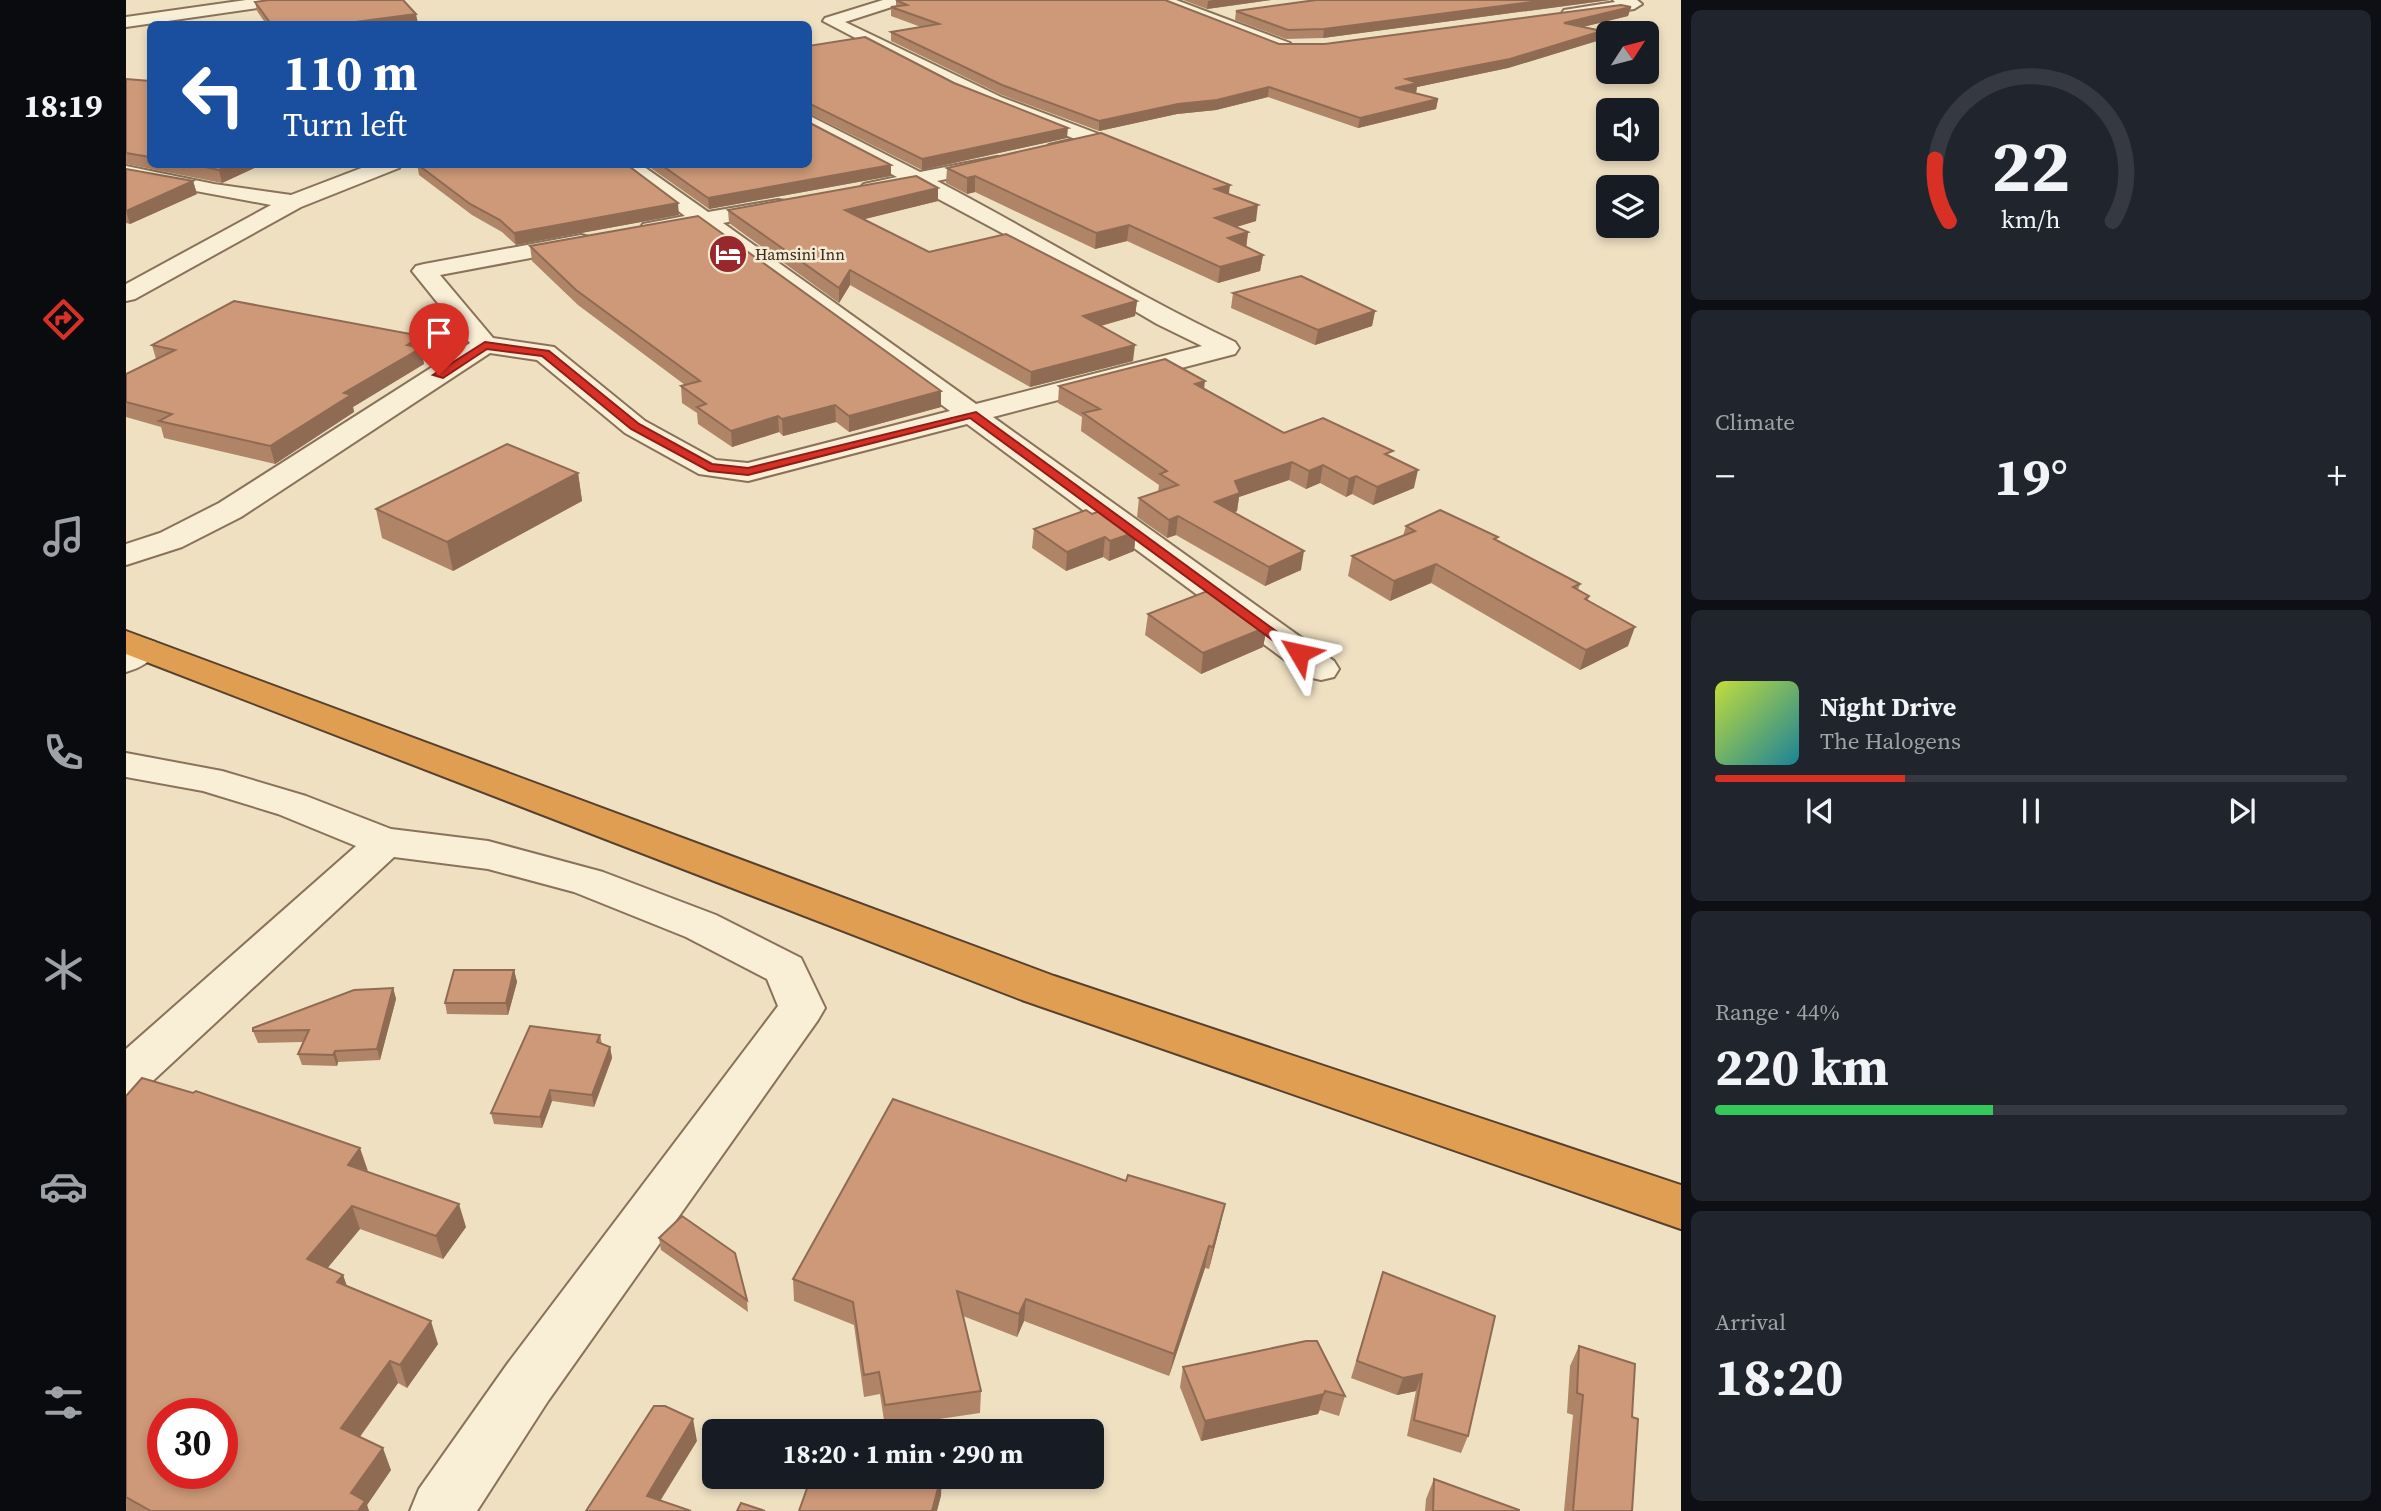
<!DOCTYPE html>
<html lang="en">
<head>
<meta charset="utf-8">
<style>
	body { margin:0; font-family:"Source Serif 4",serif; background:#20242c; color:#f1f3f6; height:100vh; display:flex; flex-direction:column; font-size:26px; white-space:nowrap }
	* { box-sizing:border-box; margin:0 }
	p { font-size:23px; color:#9ea1a6 }
	.icon { flex:none; width:38px; height:38px; fill:none; stroke:currentColor; stroke-width:2; stroke-linecap:round; stroke-linejoin:round }
	.map { position:relative; flex:1; overflow:hidden }
	.drawer { display:flex; flex-direction:column; gap:10px; padding:10px; background:#0d0f14; width:700px }
	.drawer>* { flex:none }
	.top-card { position:absolute; left:21px; top:21px; width:665px; height:147px; border-radius:10px; box-shadow:0 4px 10px #0003; background:#1a4fa0; color:#fff; overflow:hidden }
	.needle { width:46px; rotate:54deg }
	.controls { position:absolute; left:1470px; top:21px; display:grid; gap:14px }
	.controls a { display:grid; place-items:center; width:63px; height:63px; border-radius:10px; background:#171b24; box-shadow:0 4px 10px #0003; font-size:35px }
	.speed { position:absolute; left:21px; top:1398px; display:flex; gap:14px; font-size:35px; font-weight:700; text-align:center }
	.speed>* { display:grid; place-content:center; width:91px; height:91px; border-radius:50%; background:#171b24; box-shadow:0 4px 10px #0003; line-height:1 }
	.speed .limit { border:10px solid #d22; background:#fff; color:#111 }
	.pin { position:absolute; display:grid; place-items:center; width:60px; height:60px; color:#fff; margin:-72px -30px; border-radius:50% 50% 50% 0; rotate:-45deg; box-shadow:0 0 7px #0007 }
	.pin .icon { rotate:45deg }
	.me { position:absolute; width:77px; margin:-38px; rotate:306deg; stroke-linejoin:round; filter:drop-shadow(0 0 5px #0008) }
	.turn { display:flex; align-items:center; gap:24px; height:147px; padding:0 21px; font-size:32px }
	.turn .icon { width:91px; height:91px; stroke-width:2.5 }
	.turn b { display:block; font-size:49px; line-height:60px }
	.big { font-size:52px; font-weight:700; line-height:1.1 }
	.drawer .widget { flex:1; display:flex; flex-direction:column; justify-content:center; gap:10px; min-width:0; padding:0 24px; border-radius:10px; background:#20242c }
	.drawer .dial { align-items:center; gap:0 }
	.dial svg { height:182px; overflow:visible; fill:none; stroke:#363941; stroke-width:7; stroke-linecap:round; text-anchor:middle }
	.dial text { fill:#f1f3f6; stroke:none }
	.song { display:flex; align-items:center; gap:21px }
	.cover { width:84px; height:84px; border-radius:10px; background:linear-gradient(135deg,hsl(70 70% 55%),hsl(190 70% 35%)) }
	.played { height:7px; border-radius:4px; background:linear-gradient(90deg,#d93025 30%,#363941 30%) }
	.keys { display:flex; justify-content:space-around; direction:ltr }
	.heat { display:flex; justify-content:space-between; align-items:center; font-size:38px; direction:ltr }
	.charge { height:10px; border-radius:5px; background:linear-gradient(90deg,#34c759 44%,#363941 0) }
	.trip { position:absolute; left:576px; top:1419px; width:402px; height:70px; border-radius:10px; background:#171b24; box-shadow:0 4px 10px #0003; font-weight:700; line-height:70px; text-align:center }
	main { display:flex; flex:1; min-height:0 }
	.menu { display:flex; flex-direction:column; width:126px; justify-content:space-around; align-items:center; background:#090b0e; color:#9ea1a6 }
	.menu .icon { width:49px; height:49px }
	.menu .on { color:#d93025 }
	.menu b { font-size:32px; color:#f1f3f6 }
	.map>svg:first-child { display:block }
	.lines { fill:none; stroke-linecap:round; stroke-linejoin:round }
	.minor-casing { stroke:#897259; stroke-width:4 }
	.highway-casing { stroke:#57402e; stroke-width:4 }
	.minor { fill:#f9eed6; fill-rule:evenodd }
	.highway { fill:#df9e52; fill-rule:evenodd }
	.wall { fill:#b08467 }
	.shaded-wall { fill:#906b54 }
	.building { fill:#cd9978; stroke:#906b54; stroke-width:2; fill-rule:evenodd }
	.route { fill:#d93025; stroke:#8d1f18; stroke-width:2 }
	.labels { text-anchor:middle; dominant-baseline:central; stroke-width:5; stroke-linejoin:round; paint-order:stroke }
	.far-poi-label { font-size:16px; fill:#392a1e; stroke:#f6ebd2; text-anchor:start }
</style>
</head>
<body>
<main>
<nav class="menu">
<b>18:19</b>
<svg class="icon on" aria-label="directions" viewBox="0 0 24 24"><path d="M12 3l9 9-9 9-9-9zM9 14v-3h6M13 9l2 2-2 2"/></svg>
<svg class="icon" aria-label="music" viewBox="0 0 24 24"><path d="M9 18V5l10-2v13"/><circle cx="6" cy="18" r="3"/><circle cx="16" cy="16" r="3"/></svg>
<svg class="icon" aria-label="phone" viewBox="0 0 24 24"><path d="M5 4h4l2 5-3 2q2 4 5 5l2-3 5 2v4C11 20 4 13 5 4z"/></svg>
<svg class="icon" aria-label="climate" viewBox="0 0 24 24"><path d="M12 3v18M4 7l16 10M4 17L20 7"/></svg>
<svg class="icon" aria-label="car" viewBox="0 0 24 24"><path d="M5 17H2v-5l4-1 3-4h7l3 4 3 1v5h-3M9 17h6M6 11h13"/><circle cx="7" cy="17" r="2"/><circle cx="17" cy="17" r="2"/></svg>
<svg class="icon" aria-label="filters" viewBox="0 0 24 24"><path d="M4 7h16M4 17h16"/><circle cx="9" cy="7" r="2"/><circle cx="15" cy="17" r="2"/></svg>
</nav>
<div class="map">
<svg width="1555" height="1511" viewBox="0 0 1555 1511">
	<rect width="100%" height="100%" fill="#efe0c2"/>
	<g class="lines">
		<g class="minor-casing">
			<g id="minor">
				<polygon points="120,0 160,0 152,5 0,27 0,17"/>
				<path d="M757 0H781L778 3 719 22 875 97 978 136 981 140C972 150 936 156 923 153L920 149 923 145 949 139 829 90 697 21 699 18Z"/>
				<polygon points="1028,0 1050,0 1164,43 1166,47 1158,52 1152,51 1031,3"/>
				<polygon points="1487,0 1511,0 1516,4 1508,9 1444,18 1436,13 1438,10 1489,2"/>
				<path d="M682 115 794 172 871 157 878 159 881 163 878 167 811 181C911 233 1007 294 1109 342L1113 348 1109 354 867 417 1208 661 1213 669 1208 677 1195 680 1182 677 841 424 622 481 573 474 499 433 411 360 364 353 115 517 56 547 0 565V544L34 533 93 503 344 343 286 271 290 266 298 264 455 235 463 237 466 242 463 247 314 275 367 338 428 347 519 421 590 460 622 463 824 411 574 227 525 236 517 234 514 229 517 224 559 216 490 164H514L582 212 652 200 660 201 663 206 660 211 597 223 850 404 1076 346 1031 324 876 233 788 186 745 194 738 192 734 188 738 184 771 177 682 129Z"/>
				<polygon points="246,164 276,164 273,168 175,207 9,299 0,301 0,284 145,205 0,178 0,166 88,184 165,195"/>
				<path d="M17 638 29 642 35 649C26 661 14 668 0 672V645Z"/>
				<polygon points="0,753 96,771 180,796 265,829 362,841 477,872 590,915 675,958 699,1008 692,1020 422,1401 351,1511 284,1511 293,1489 382,1363 652,1006 641,979 560,937 448,892 362,869 268,857 17,1090 0,1096 0,1049 230,846 152,814 77,791 0,777"/>
			</g>
		</g>
		<g class="highway-casing">
			<polygon id="highway" points="0,631 928,976 1555,1185 1555,1229 896,1000 0,654"/>
		</g>
		<use href="#minor" class="minor"/>
		<use href="#highway" class="highway"/>
	</g>
	<g class="wall">
		<polygon points="770,0 1153,44 1199,44 1505,7 1502,16 1457,27 1474,40 1382,68 1291,87 1290,93 1312,99 1310,109 1232,128 1142,97 1090,110 1051,114 973,131 876,95 765,41 765,32 795,27 765,16 765,7 770,7"/>
		<polygon points="1057,0 1145,0 1081,9"/>
		<polygon points="1484,0 1197,38 1160,39 1109,20 1110,11"/>
		<polygon points="129,2 292,23 281,24 140,24 131,11"/>
		<polygon points="682,46 828,83 941,138 796,170 682,113"/>
		<polygon points="0,79 24,81 24,164 137,164 96,183 0,164"/>
		<polygon points="291,164 553,215 390,245 376,232 346,215 293,175"/>
		<polygon points="519,164 765,165 765,176 583,209"/>
		<polygon points="821,168 1103,194 1130,221 1110,227 1122,232 1120,247 1137,255 1134,271 1092,283 1001,241 969,249 849,192 841,194 820,183"/>
		<polygon points="0,169 67,181 71,194 4,224 0,223"/>
		<polygon points="812,188 812,201 737,219 803,252 1011,301 1009,316 975,326 1007,361 904,387 724,285 713,303 603,223 602,210"/>
		<polygon points="404,246 815,407 723,432 710,422 657,436 653,432 606,447 572,424 571,413 556,403 555,386 559,385 452,305 406,261"/>
		<polygon points="1107,293 1249,311 1246,326 1189,345 1105,308"/>
		<polygon points="295,336 299,352 296,354 298,364 227,407 228,412 149,464 38,438 35,427 0,417 0,374 30,359 26,345"/>
		<polygon points="933,386 1078,388 1158,433 1266,457 1288,488 1247,505 1226,494 1220,497 1194,483 1180,489 1163,480 1113,497 1111,511 1108,513 1175,570 1139,586 1050,535 1041,538 1011,517 1013,498 1032,492 1033,485 955,431 956,417 932,403"/>
		<polygon points="452,473 456,501 327,571 256,538 250,509"/>
		<polygon points="966,514 1010,532 1008,551 983,561 977,557 940,571 906,548 908,529"/>
		<polygon points="1280,526 1371,541 1454,584 1452,590 1463,596 1462,600 1502,646 1454,670 1305,583 1264,601 1222,576 1226,556 1277,536"/>
		<polygon points="1022,614 1141,627 1137,647 1075,674 1019,635"/>
		<polygon points="388,970 391,982 382,1015 321,1014 319,1003"/>
		<polygon points="267,988 270,999 254,1060 212,1062 211,1066 176,1065 172,1054 177,1042 132,1043 127,1031"/>
		<polygon points="474,1035 476,1044 484,1047 486,1058 468,1107 426,1101 416,1128 368,1124 365,1113"/>
		<polygon points="0,1096 241,1171 340,1227 317,1259 234,1229 201,1268 217,1275 221,1287 312,1344 281,1388 272,1383 234,1437 265,1470 241,1505 243,1511 0,1511"/>
		<polygon points="1094,1226 1083,1269 1079,1268 1043,1376 898,1321 891,1337 837,1316 855,1391 854,1413 759,1427 754,1394 738,1397 728,1325 668,1301 667,1279"/>
		<polygon points="533,1238 621,1300 622,1312 535,1250"/>
		<polygon points="1257,1272 1342,1436 1335,1453 1281,1436 1290,1391 1271,1395 1225,1378"/>
		<polygon points="1191,1341 1219,1396 1213,1416 1194,1410 1192,1414 1075,1441 1054,1387 1057,1367"/>
		<polygon points="1453,1346 1506,1417 1506,1511 1438,1511 1447,1415 1441,1413 1444,1366"/>
		<polygon points="1308,1479 1393,1511 1299,1511 1300,1499"/>
	</g>
	<g class="shaded-wall">
		<polygon points="1087,0 1145,0 1081,9 1082,1"/>
		<polygon points="1421,0 1484,0 1197,38 1198,29"/>
		<polygon points="1505,7 1502,16 1436,32 1438,23"/>
		<polygon points="290,14 292,23 281,24 214,24"/>
		<polygon points="1476,31 1474,40 1382,68 1291,87 1290,93 1269,88 1280,79"/>
		<polygon points="1143,87 1142,97 1090,110 1051,114 973,131 973,121 1052,104"/>
		<polygon points="1312,99 1310,109 1232,128 1234,118"/>
		<polygon points="942,128 941,138 796,170 796,159"/>
		<polygon points="105,164 137,164 96,183 93,170"/>
		<polygon points="765,165 765,176 583,209 582,198"/>
		<polygon points="849,176 849,192 841,194 841,178"/>
		<polygon points="67,181 71,194 4,224 0,211"/>
		<polygon points="1104,185 1102,200 1089,189"/>
		<polygon points="812,188 812,201 719,224 719,210"/>
		<polygon points="552,203 553,215 390,245 388,233"/>
		<polygon points="1132,205 1130,221 1087,234 1089,218"/>
		<polygon points="1003,225 1001,241 969,249 970,233"/>
		<polygon points="1122,232 1120,249 1102,238"/>
		<polygon points="1137,255 1134,271 1092,283 1094,267"/>
		<polygon points="724,270 724,285 713,303 713,288"/>
		<polygon points="1011,301 1009,316 956,331 957,316"/>
		<polygon points="1249,311 1246,326 1189,345 1192,330"/>
		<polygon points="295,336 299,352 296,354 298,364 227,407 228,412 149,464 144,446 218,393 281,345"/>
		<polygon points="1009,345 1007,361 904,387 905,372"/>
		<polygon points="1079,381 1077,398 1069,384"/>
		<polygon points="815,391 815,407 723,432 723,416"/>
		<polygon points="709,405 710,422 657,436 656,419"/>
		<polygon points="652,416 653,432 606,447 605,431"/>
		<polygon points="1166,462 1163,480 1113,497 1111,511 1087,521 1089,502 1109,481"/>
		<polygon points="1197,465 1194,483 1180,489 1183,471"/>
		<polygon points="1292,470 1288,488 1247,505 1251,487"/>
		<polygon points="452,473 456,501 327,571 321,542"/>
		<polygon points="1230,476 1226,494 1220,497 1223,479"/>
		<polygon points="1052,516 1050,535 1041,538 1043,520"/>
		<polygon points="1010,532 1008,551 983,561 984,541"/>
		<polygon points="979,537 977,557 940,571 941,552"/>
		<polygon points="1178,551 1175,570 1139,586 1143,567"/>
		<polygon points="1310,564 1305,583 1264,601 1268,581"/>
		<polygon points="1141,627 1137,647 1075,674 1077,653"/>
		<polygon points="1509,627 1502,646 1454,670 1460,650"/>
		<polygon points="388,970 391,982 382,1015 380,1003"/>
		<polygon points="267,988 270,999 254,1060 251,1049"/>
		<polygon points="484,1047 486,1058 468,1107 466,1095"/>
		<polygon points="209,1051 212,1062 211,1066 207,1055"/>
		<polygon points="424,1090 426,1101 416,1128 414,1117"/>
		<polygon points="234,1148 242,1171 222,1165"/>
		<polygon points="333,1204 340,1227 317,1259 310,1236"/>
		<polygon points="1099,1204 1094,1226 1083,1269 1087,1247"/>
		<polygon points="226,1206 234,1229 190,1282 181,1259"/>
		<polygon points="1083,1246 1079,1268 1043,1376 1048,1354"/>
		<polygon points="217,1275 225,1298 211,1282"/>
		<polygon points="900,1299 898,1321 891,1337 893,1314"/>
		<polygon points="305,1321 312,1344 281,1388 274,1365"/>
		<polygon points="264,1361 272,1383 224,1450 215,1428"/>
		<polygon points="1296,1374 1290,1391 1271,1395 1277,1378"/>
		<polygon points="1198,1394 1192,1414 1075,1441 1079,1421"/>
		<polygon points="567,1419 571,1441 528,1511 521,1496"/>
		<polygon points="257,1448 265,1470 241,1505 243,1511 232,1511 225,1493"/>
		<polygon points="816,1477 815,1496 811,1511 806,1511"/>
	</g>
	<g class="building">
		<polygon points="143,0 277,0 290,14 214,24 145,24 129,2"/>
		<polygon points="770,0 1039,0 1153,44 1199,44 1495,5 1505,7 1438,23 1476,31 1384,59 1280,79 1292,83 1269,88 1312,99 1234,118 1143,87 1091,100 1052,104 973,121 876,85 765,32 813,24 765,7 781,5"/>
		<polygon points="1190,0 1421,0 1198,29 1162,30 1110,11"/>
		<polygon points="739,37 828,83 942,128 796,159 682,103 682,46"/>
		<polygon points="0,79 24,81 24,157 0,153"/>
		<polygon points="682,122 765,165 582,198 534,164 682,164"/>
		<polygon points="975,133 1104,185 1089,189 1132,205 1089,218 1122,232 1102,238 1137,255 1094,267 1003,225 970,233 849,176 841,178 821,168"/>
		<polygon points="64,164 105,164 93,170"/>
		<polygon points="291,164 500,164 552,203 388,233 374,220 344,204"/>
		<polygon points="0,169 67,181 0,211"/>
		<polygon points="790,176 812,188 719,210 803,252 880,234 1011,301 957,316 1009,345 905,372 724,270 713,288 602,210"/>
		<polygon points="572,216 815,391 723,416 709,405 656,419 652,416 605,431 571,407 580,404 555,386 574,381 450,290 404,246"/>
		<polygon points="1175,276 1249,311 1192,330 1107,293"/>
		<polygon points="108,301 295,336 281,345 295,348 218,393 225,395 144,446 33,421 46,414 0,402 0,374 49,350 26,345"/>
		<polygon points="1039,359 1079,381 1069,384 1158,433 1197,418 1267,451 1259,454 1292,470 1251,487 1230,476 1223,479 1197,465 1183,471 1166,462 1109,481 1114,493 1089,502 1178,551 1143,567 1052,516 1043,520 1013,498 1052,485 1034,474 1041,471 957,413 974,409 933,386"/>
		<polygon points="381,444 452,473 321,542 250,509"/>
		<polygon points="979,509 1010,532 984,541 979,537 941,552 908,529 960,510 966,514"/>
		<polygon points="1314,510 1372,537 1368,539 1454,584 1447,587 1463,596 1459,599 1509,627 1460,650 1310,564 1268,581 1226,556 1289,531 1280,526"/>
		<polygon points="1084,590 1141,627 1077,653 1022,614"/>
		<polygon points="328,970 388,970 380,1003 319,1003"/>
		<polygon points="267,988 251,1049 209,1051 207,1055 172,1054 183,1030 127,1031 127,1028 228,990"/>
		<polygon points="404,1026 474,1035 471,1042 484,1047 466,1095 424,1090 414,1117 365,1113"/>
		<path d="M16 1078 67 1093 70 1091 234 1148 222 1165 333 1204 310 1236 226 1206 181 1259 217 1275 211 1282 305 1321 274 1365 264 1361 215 1428 257 1448 225 1493 239 1501 232 1511H25L0 1497V1096ZM37 1414H96V1474H37Z"/>
		<polygon points="767,1099 1000,1181 1002,1175 1099,1204 1087,1247 1083,1246 1048,1354 900,1299 893,1314 831,1291 855,1391 759,1405 753,1372 738,1375 727,1302 667,1279"/>
		<polygon points="556,1216 609,1253 621,1300 533,1238"/>
		<polygon points="1257,1272 1369,1316 1342,1436 1288,1420 1296,1374 1277,1378 1231,1361"/>
		<polygon points="1180,1341 1191,1341 1219,1396 1199,1391 1198,1394 1079,1421 1057,1367"/>
		<polygon points="1453,1346 1509,1364 1506,1417 1512,1419 1506,1511 1447,1511 1457,1395 1451,1393"/>
		<polygon points="528,1406 539,1406 567,1419 521,1496 565,1511 460,1511"/>
		<polygon points="685,1477 815,1477 806,1511 673,1511"/>
		<polygon points="1308,1479 1393,1510 1393,1511 1307,1511"/>
		<polygon points="615,1503 639,1511 611,1511"/>
	</g>
	<polygon class="route" points="359,342 423,351 513,424 586,464 622,468 850,412 1180,653 1173,657 1168,656 844,418 622,475 583,471 505,429 416,356 361,349 317,378 307,375"/>
	<defs>
		<g id="hotel-disc" transform="scale(2.0125)"><circle r="9.5" fill="#99282c" stroke="#f6ebd2"/><path d="M-6-4.5h1.5V1H6V5H4.5V3h-9V5H-6ZM-4 0a1.8 1.8 0 1 1 3.6 0ZM.5 0V-2.5h3Q6-2.5 6 0Z" fill="#fff"/></g>
	</defs>
	<g fill-rule="evenodd">
		<use href="#hotel-disc" x="602" y="254"/>
	</g>
	<g class="labels">
		<g class="far-poi-label">
			<text x="629" y="254">Hamsini Inn</text>
		</g>
	</g>
</svg>
<div class="controls">
<a><svg class="needle" viewBox="-14 -14 28 28"><path d="M0-13l5 13h-10z" fill="#e53935"/><path d="M0 13l5-13h-10z" fill="#9ea1a6"/></svg></a>
<a><svg class="icon" aria-label="sound" viewBox="0 0 24 24"><path d="M4 9h4l5-4v14l-5-4H4zM17 9q2 3 0 6"/></svg></a>
<a><svg class="icon" aria-label="layers" viewBox="0 0 24 24"><path d="M12 4l9 5-9 5-9-5zM3 14l9 5 9-5"/></svg></a>
</div>
<div class="speed"><div class="limit">30</div></div>
<div class="pin" style="left:313px;top:375px;background:#d93025"><svg class="icon" aria-label="arrive" viewBox="0 0 24 24"><path d="M6 21V4h12l-3 4 3 4H6"/></svg></div>
<svg class="me" style="left:1173px;top:653px" viewBox="-20 -20 40 40"><path d="M0-17L14 15 0 8-14 15z" fill="#d93025" stroke="#fff" stroke-width="4"/></svg>
<div class="trip">18:20 · 1 min · 290 m</div>
<div class="top-card">
<div class="turn"><svg class="icon" aria-label="left" viewBox="0 0 24 24"><path d="M17 20v-9H6M10 6l-5 5 5 5"/></svg><div><b>110 m</b>Turn left</div></div>
</div>
</div>
<section class="drawer">
<div class="widget dial"><svg viewBox="0 0 100 80">
<path d="M14 69A42 42 0 1 1 86 69"/>
<path d="M14 69A42 42 0 0 1 8 42" stroke="#d93025"/>
<text x="50" y="56" font-size="32" font-weight="700">22</text>
<text x="50" y="72" font-size="11">km/h</text>
</svg></div>
<div class="widget"><p>Climate</p>
<div class="heat"><a>−</a><b class="big">19°</b><a>+</a></div>
</div>
<div class="widget">
<div class="song"><i class="cover"></i><div><b>Night Drive</b><p>The Halogens</p></div></div>
<div class="played"></div>
<div class="keys"><svg class="icon" aria-label="previous" viewBox="0 0 24 24"><path d="M18 5L8 12l10 7zM5 5v14"/></svg><svg class="icon" aria-label="pause" viewBox="0 0 24 24"><path d="M8 5v14M16 5v14"/></svg><svg class="icon" aria-label="next" viewBox="0 0 24 24"><path d="M6 5l10 7-10 7zM19 5v14"/></svg></div>
</div>
<div class="widget"><p>Range · 44%</p><b class="big">220 km</b><div class="charge"></div></div>
<div class="widget"><p>Arrival</p><b class="big">18:20</b></div>
</section>
</main>
</body>
</html>
